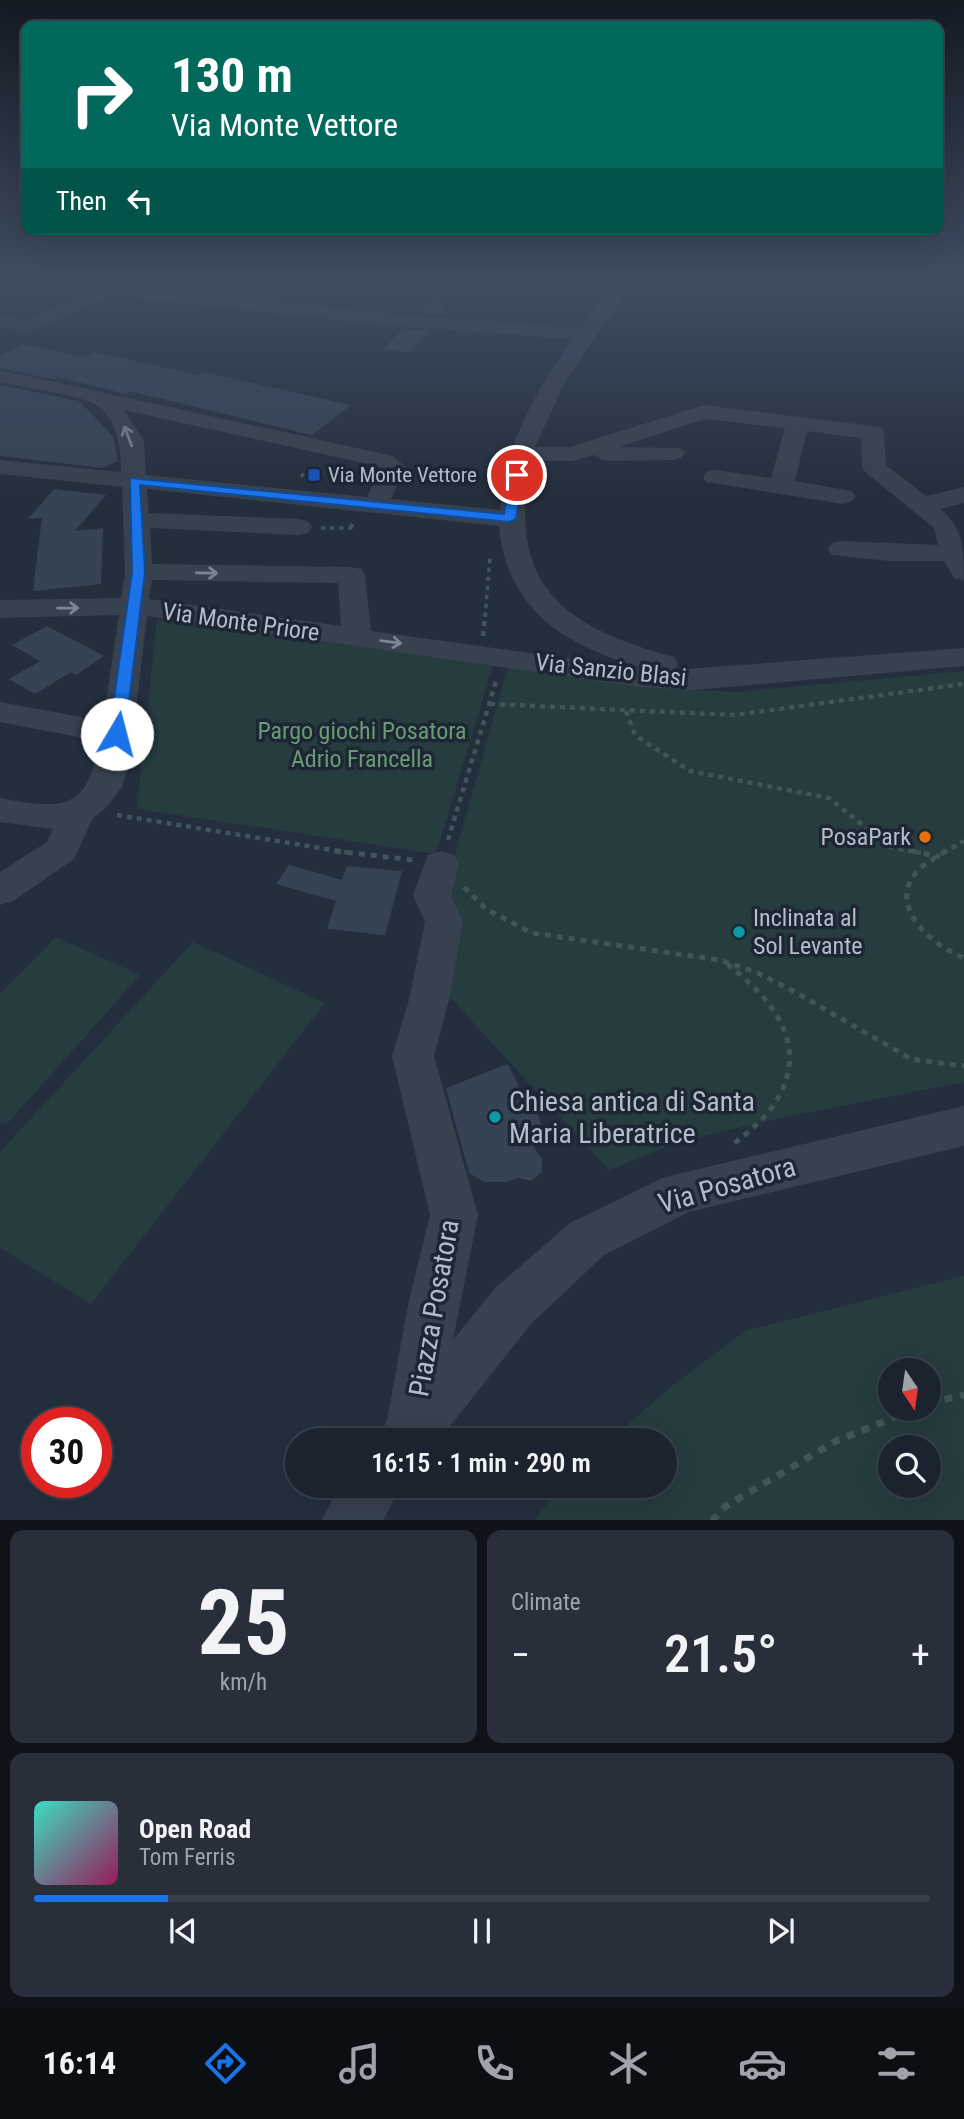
<!DOCTYPE html>
<html lang="en">
<head>
<meta charset="utf-8">
<style>
	body { margin:0; font-family:"Roboto Condensed",sans-serif; background:#282f3a; color:#f1f3f6; height:100vh; display:flex; flex-direction:column; font-size:26px; white-space:nowrap }
	* { box-sizing:border-box; margin:0 }
	p { font-size:23px; color:#a0a4aa }
	.icon { flex:none; width:38px; height:38px; fill:none; stroke:currentColor; stroke-width:2; stroke-linecap:round; stroke-linejoin:round }
	.map { position:relative; height:1520px; overflow:hidden }
	.drawer { display:flex; flex-direction:column; gap:10px; padding:10px; background:#0f1319; flex:1 }
	.drawer>* { flex:none }
	.top-card { position:absolute; left:21px; top:21px; width:922px; height:214px; border-radius:14px; box-shadow:0 7px 28px #0002,0 0 0 2px #39404a; background:#00695c; color:#fff; overflow:hidden }
	.needle { width:46px; rotate:167deg }
	.fabs { position:absolute; left:878px; top:1358px; display:grid; gap:14px }
	.fabs a { display:grid; place-items:center; width:63px; height:63px; border-radius:50%; background:#1b232e; box-shadow:0 7px 28px #0002,0 0 0 2px #39404a; font-size:35px }
	.speed { position:absolute; left:21px; top:1407px; display:flex; gap:14px; font-size:35px; font-weight:700; text-align:center }
	.speed>* { display:grid; place-content:center; width:91px; height:91px; border-radius:50%; background:#1b232e; box-shadow:0 7px 28px #0002,0 0 0 2px #39404a; line-height:1 }
	.speed .limit { border:10px solid #d22; background:#fff; color:#111 }
	.pin { position:absolute; display:grid; place-items:center; width:60px; height:60px; color:#fff; margin:-30px; border:4px solid #fff; border-radius:50%; box-shadow:0 2px 7px #0007 }
	.me { position:absolute; width:77px; margin:-38px; rotate:8deg; stroke-linejoin:round; filter:drop-shadow(0 0 5px #0008) }
	.turn { display:flex; align-items:center; gap:24px; height:147px; padding:0 35px; font-size:32px }
	.turn .icon { width:91px; height:91px; stroke-width:2.5 }
	.turn b { display:block; font-size:49px; line-height:60px }
	.then { display:flex; align-items:center; height:66px; padding:0 35px; background:#0003; gap:14px; font-size:26px }
	.big { font-size:52px; font-weight:600; line-height:1.1 }
	.drawer .tile { flex:1; display:flex; flex-direction:column; justify-content:center; gap:10px; min-width:0; padding:0 24px; border-radius:14px; background:#282f3a }
	.drawer .dial { align-items:center; gap:0 }
	.dial b { font-size:91px; line-height:1 }
	.song { display:flex; align-items:center; gap:21px }
	.cover { width:84px; height:84px; border-radius:10px; background:linear-gradient(135deg,hsl(170 70% 55%),hsl(330 70% 35%)) }
	.played { height:7px; border-radius:4px; background:linear-gradient(90deg,#1a73e8 15%,#39404a 15%) }
	.keys { display:flex; justify-content:space-around; direction:ltr }
	.heat { display:flex; justify-content:space-between; align-items:center; font-size:38px; direction:ltr }
	.drawer .tiles { flex:1; display:grid; gap:10px; grid-template-columns:1fr 1fr }
	.tile:last-child { grid-column:span 2 }
	.trip { position:absolute; left:285px; top:1428px; width:392px; height:70px; border-radius:35px; background:#1b232e; box-shadow:0 7px 28px #0002,0 0 0 2px #39404a; font-weight:600; line-height:70px; text-align:center }
	.menu { display:flex; height:112px; justify-content:space-around; align-items:center; background:#0b0e12; color:#a0a4aa }
	.menu .icon { width:49px; height:49px }
	.menu .on { color:#1a73e8 }
	.menu b { font-size:32px; color:#f1f3f6 }
	.map>svg:first-child { display:block }
	.green { fill:#263c3f; fill-rule:evenodd }
	.building { fill:#364354 }
	.lines { fill:none; stroke-linecap:round; stroke-linejoin:round }
	.path-far3 { stroke:#3f5557; stroke-width:3.5; stroke-dasharray:4.5 4.5; stroke-linecap:butt }
	.path-far2 { stroke:#3f5557; stroke-width:4.5; stroke-dasharray:5 5; stroke-linecap:butt }
	.path-far1 { stroke:#3f5557; stroke-width:5; stroke-dasharray:6 6; stroke-linecap:butt }
	.path { stroke:#3f5557; stroke-width:7; stroke-dasharray:8 8; stroke-linecap:butt }
	.minor { fill:#38414e; fill-rule:evenodd }
	.oneway { stroke:#7c8592 }
	.route { fill:#1a73e8; stroke:#114b97; stroke-width:2 }
	.transit-dot { fill:#1a4fb4; stroke:#1d2633; stroke-width:2.5 }
	.food-dot { fill:#e8710a; stroke:#1d2633; stroke-width:2.5 }
	.culture-dot { fill:#0f9aa8; stroke:#1d2633; stroke-width:2.5 }
	.labels { text-anchor:middle; dominant-baseline:central; stroke-width:7; stroke-linejoin:round; paint-order:stroke }
	.far-poi-label { font-size:21px; fill:#b4bcc9; stroke:#1d2633; text-anchor:start }
	.street-label { font-size:24px; fill:#b4bcc9; stroke:#1d2633 }
	.park-label { font-size:24px; fill:#6b9a76; stroke:#1d2633 }
	.poi-label { font-size:24px; fill:#b4bcc9; stroke:#1d2633; text-anchor:end }
	.near-poi-label { font-size:28px; fill:#b4bcc9; stroke:#1d2633; text-anchor:start }
	.near-street-label { font-size:28px; fill:#b4bcc9; stroke:#1d2633 }
</style>
</head>
<body>
<div class="map">
<svg width="964" height="1521" viewBox="0 0 964 1521">
	<rect width="100%" height="100%" fill="#242f3e"/>
	<g class="green">
		<polygon points="157,619 493,665 436,854 137,809"/>
		<polygon points="508,667 651,687 736,692 964,671 964,1082 766,1121 676,1143 609,1170 447,994 445,889"/>
		<polygon points="56,937 140,975 6,1125 0,1122 0,994"/>
		<polygon points="193,942 325,1003 91,1304 0,1248 0,1152"/>
		<path d="M964 1276V1520H536L558 1486H665V1440H610L673 1385 745 1331ZM929 1370V1409H891V1370ZM929 1447V1486H891V1447Z"/>
	</g>
	<g class="building">
		<polygon points="435,297 448,311 444,315 419,313"/>
		<polygon points="403,329 429,331 408,353 383,349"/>
		<polygon points="23,344 84,357 94,352 197,375 203,372 351,405 312,435 129,391 126,394 54,376 58,380 0,368 0,356"/>
		<polygon points="0,385 79,401 113,436 118,461 103,468 0,456"/>
		<polygon points="54,489 106,495 75,531 103,528 101,584 33,591 42,518 28,519"/>
		<polygon points="47,626 104,656 76,675 71,672 35,694 9,679 40,661 12,645"/>
		<polygon points="289,865 342,880 347,866 402,871 385,935 327,929 336,901 276,884"/>
		<polygon points="508,1064 526,1102 537,1109 541,1126 528,1139 542,1159 542,1172 531,1181 518,1178 506,1182 484,1182 469,1173 446,1088"/>
	</g>
	<g class="lines">
		<g class="path-far3">
			<polyline points="301,477 305,472 321,468"/>
			<polyline points="321,528 355,528 350,524"/>
			<polyline points="485,617 490,557"/>
		</g>
		<g class="path-far2">
			<polyline points="483,636 485,615"/>
			<polyline points="490,704 735,715 964,684"/>
			<polyline points="626,711 635,735 690,771 829,798 890,847 921,853"/>
			<polyline points="117,815 351,853"/>
			<polyline points="448,840 497,678"/>
			<polyline points="943,853 964,841"/>
		</g>
		<g class="path-far1">
			<polyline points="335,851 413,860"/>
			<polyline points="912,851 940,857"/>
			<path d="M946 851C935 858 922 865 915 874 887 909 936 947 964 958"/>
			<polyline points="464,887 486,909 532,933 720,960 758,973 795,992 911,1059 964,1066"/>
			<path d="M727 964C774 1000 813 1048 773 1106 762 1122 745 1134 730 1147"/>
		</g>
		<g class="path">
			<polyline points="929,1403 964,1395"/>
			<polyline points="712,1521 726,1506 836,1441 916,1409"/>
		</g>
		<g class="minor">
			<path d="M618 277H636L564 384 535 447H570L704 405 880 427 884 432 886 465 926 496 964 487V503L941 509C964 530 964 549 964 580L954 578 944 561H889L832 555 828 549 832 543 841 541 938 545 934 528 865 472 862 467 861 438 807 431 795 481 852 491 856 496 852 501 843 504 706 482 703 477 706 472 715 470 771 478 785 428 705 419 619 447 681 448 685 453 681 458 673 460 606 461 594 455 572 461H531C506 585 563 627 674 657L678 664 674 670 964 648V666L693 690 640 687 147 616 130 761 122 787 106 808 93 818 74 859 13 901 0 905V872L47 842 53 829 0 822V798C63 810 88 811 99 741L0 722V702L103 721 119 615 0 618V600L121 598 125 572 122 487 0 474V460L121 472C121 448 118 419 95 404 85 397 17 386 0 382V370L393 456 405 466 391 499 500 510C505 444 535 393 572 339L381 325 112 295 34 331 27 333 0 327V315L25 321 110 283 381 313 580 328ZM124 410 377 466 380 468 367 497 146 475 144 441ZM147 489 499 526C507 613 569 647 646 669L371 631 365 575 361 569 351 567 152 564 150 528 299 535 308 533 312 527 308 521 299 519 149 513ZM152 580 338 583 341 626 149 599Z"/>
			<polygon points="441,851 454,855 459,864 451,895 463,922 449,1000 434,1056 478,1215 453,1340 495,1288 570,1223 665,1177 964,1106 964,1146 689,1212 604,1255 531,1324 439,1440 378,1440 387,1420 408,1305 430,1215 392,1056 409,1000 425,922 413,895 428,855"/>
			<polygon points="340,1486 401,1486 383,1521 321,1521"/>
		</g>
	</g>
	<defs><path id="oneway-shaft" d="M-6 0H5M1.5-3L5.5 0L1.5 3" fill="none" stroke-width="1.6" stroke-linecap="round" stroke-linejoin="round" transform="scale(1.75)"/></defs>
	<g class="oneway">
		<use href="#oneway-shaft" transform="translate(128 436) rotate(-111)"/>
		<use href="#oneway-shaft" transform="translate(207 573) rotate(1)"/>
		<use href="#oneway-shaft" transform="translate(68 608) rotate(-1)"/>
		<use href="#oneway-shaft" transform="translate(391 642) rotate(8)"/>
	</g>
	<linearGradient id="sky" x2="0" y2="1"><stop stop-color="#141a22"/><stop offset="0.57" stop-color="#3f4d63"/><stop offset="1" stop-color="#3f4d63" stop-opacity="0"/></linearGradient>
	<rect width="964" height="490" fill="url(#sky)"/>
	<polygon class="route" points="517,472 523,475 516,519 509,522 140,485 145,572 125,734 123,737 112,737 109,734 132,572 130,478 504,514 511,475"/>
	<rect class="transit-dot" x="307" y="468" width="14" height="14" rx="3.5"/>
	<circle class="food-dot" cx="925" cy="837" r="7"/>
	<g class="culture-dot">
		<circle cx="739" cy="932" r="7"/>
		<circle cx="495" cy="1117" r="7"/>
	</g>
	<g class="labels">
		<g class="far-poi-label">
			<text x="328" y="475">Via Monte Vettore</text>
		</g>
		<g class="street-label">
			<text transform="translate(241 622) rotate(8)">Via Monte Priore</text>
			<text transform="translate(611 670) rotate(6)">Via Sanzio Blasi</text>
		</g>
		<g class="park-label">
			<text x="362" y="731">Pargo giochi Posatora<tspan x="362" dy="28">Adrio Francella</tspan></text>
		</g>
		<g class="poi-label">
			<text x="911" y="837">PosaPark</text>
			<text x="753" y="918" text-anchor="start">Inclinata al<tspan x="753" dy="28">Sol Levante</tspan></text>
		</g>
		<g class="near-poi-label">
			<text x="509" y="1101">Chiesa antica di Santa<tspan x="509" dy="32">Maria Liberatrice</tspan></text>
		</g>
		<g class="near-street-label">
			<text transform="translate(727 1185) rotate(-16)">Via Posatora</text>
			<text transform="translate(434 1308) rotate(-80)">Piazza Posatora</text>
		</g>
	</g>
</svg>
<div class="fabs">
<a><svg class="needle" viewBox="-14 -14 28 28"><path d="M0-13l5 13h-10z" fill="#e53935"/><path d="M0 13l5-13h-10z" fill="#a0a4aa"/></svg></a>
<a><svg class="icon" aria-label="search" viewBox="0 0 24 24"><circle cx="10" cy="10" r="6"/><path d="M15 15l6 6"/></svg></a>
</div>
<div class="speed"><div class="limit">30</div></div>
<div class="pin" style="left:517px;top:475px;background:#d93025"><svg class="icon" aria-label="arrive" viewBox="0 0 24 24"><path d="M6 21V4h12l-3 4 3 4H6"/></svg></div>
<svg class="me" style="left:117px;top:734px" viewBox="-20 -20 40 40"><circle r="19" fill="#fff"/><path d="M0-13L10 11 0 6-10 11z" fill="#1a73e8"/></svg>
<div class="trip">16:15 · 1 min · 290 m</div>
<div class="top-card">
<div class="turn"><svg class="icon" aria-label="right" viewBox="0 0 24 24"><path d="M7 20v-9h11M14 6l5 5-5 5"/></svg><div><b>130 m</b>Via Monte Vettore</div></div>
<div class="then">Then<svg class="icon" aria-label="left" viewBox="0 0 24 24"><path d="M17 20v-9H6M10 6l-5 5 5 5"/></svg></div>
</div>
</div>
<section class="drawer">
<div class="tiles">
<div class="tile dial"><b>25</b><p>km/h</p></div>
<div class="tile"><p>Climate</p>
<div class="heat"><a>−</a><b class="big">21.5°</b><a>+</a></div>
</div>
<div class="tile">
<div class="song"><i class="cover"></i><div><b>Open Road</b><p>Tom Ferris</p></div></div>
<div class="played"></div>
<div class="keys"><svg class="icon" aria-label="previous" viewBox="0 0 24 24"><path d="M18 5L8 12l10 7zM5 5v14"/></svg><svg class="icon" aria-label="pause" viewBox="0 0 24 24"><path d="M8 5v14M16 5v14"/></svg><svg class="icon" aria-label="next" viewBox="0 0 24 24"><path d="M6 5l10 7-10 7zM19 5v14"/></svg></div>
</div>
</div>
</section>
<nav class="menu">
<b>16:14</b>
<svg class="icon on" aria-label="directions" viewBox="0 0 24 24"><path d="M12 3l9 9-9 9-9-9zM9 14v-3h6M13 9l2 2-2 2"/></svg>
<svg class="icon" aria-label="music" viewBox="0 0 24 24"><path d="M9 18V5l10-2v13"/><circle cx="6" cy="18" r="3"/><circle cx="16" cy="16" r="3"/></svg>
<svg class="icon" aria-label="phone" viewBox="0 0 24 24"><path d="M5 4h4l2 5-3 2q2 4 5 5l2-3 5 2v4C11 20 4 13 5 4z"/></svg>
<svg class="icon" aria-label="climate" viewBox="0 0 24 24"><path d="M12 3v18M4 7l16 10M4 17L20 7"/></svg>
<svg class="icon" aria-label="car" viewBox="0 0 24 24"><path d="M5 17H2v-5l4-1 3-4h7l3 4 3 1v5h-3M9 17h6M6 11h13"/><circle cx="7" cy="17" r="2"/><circle cx="17" cy="17" r="2"/></svg>
<svg class="icon" aria-label="filters" viewBox="0 0 24 24"><path d="M4 7h16M4 17h16"/><circle cx="9" cy="7" r="2"/><circle cx="15" cy="17" r="2"/></svg>
</nav>
</body>
</html>
